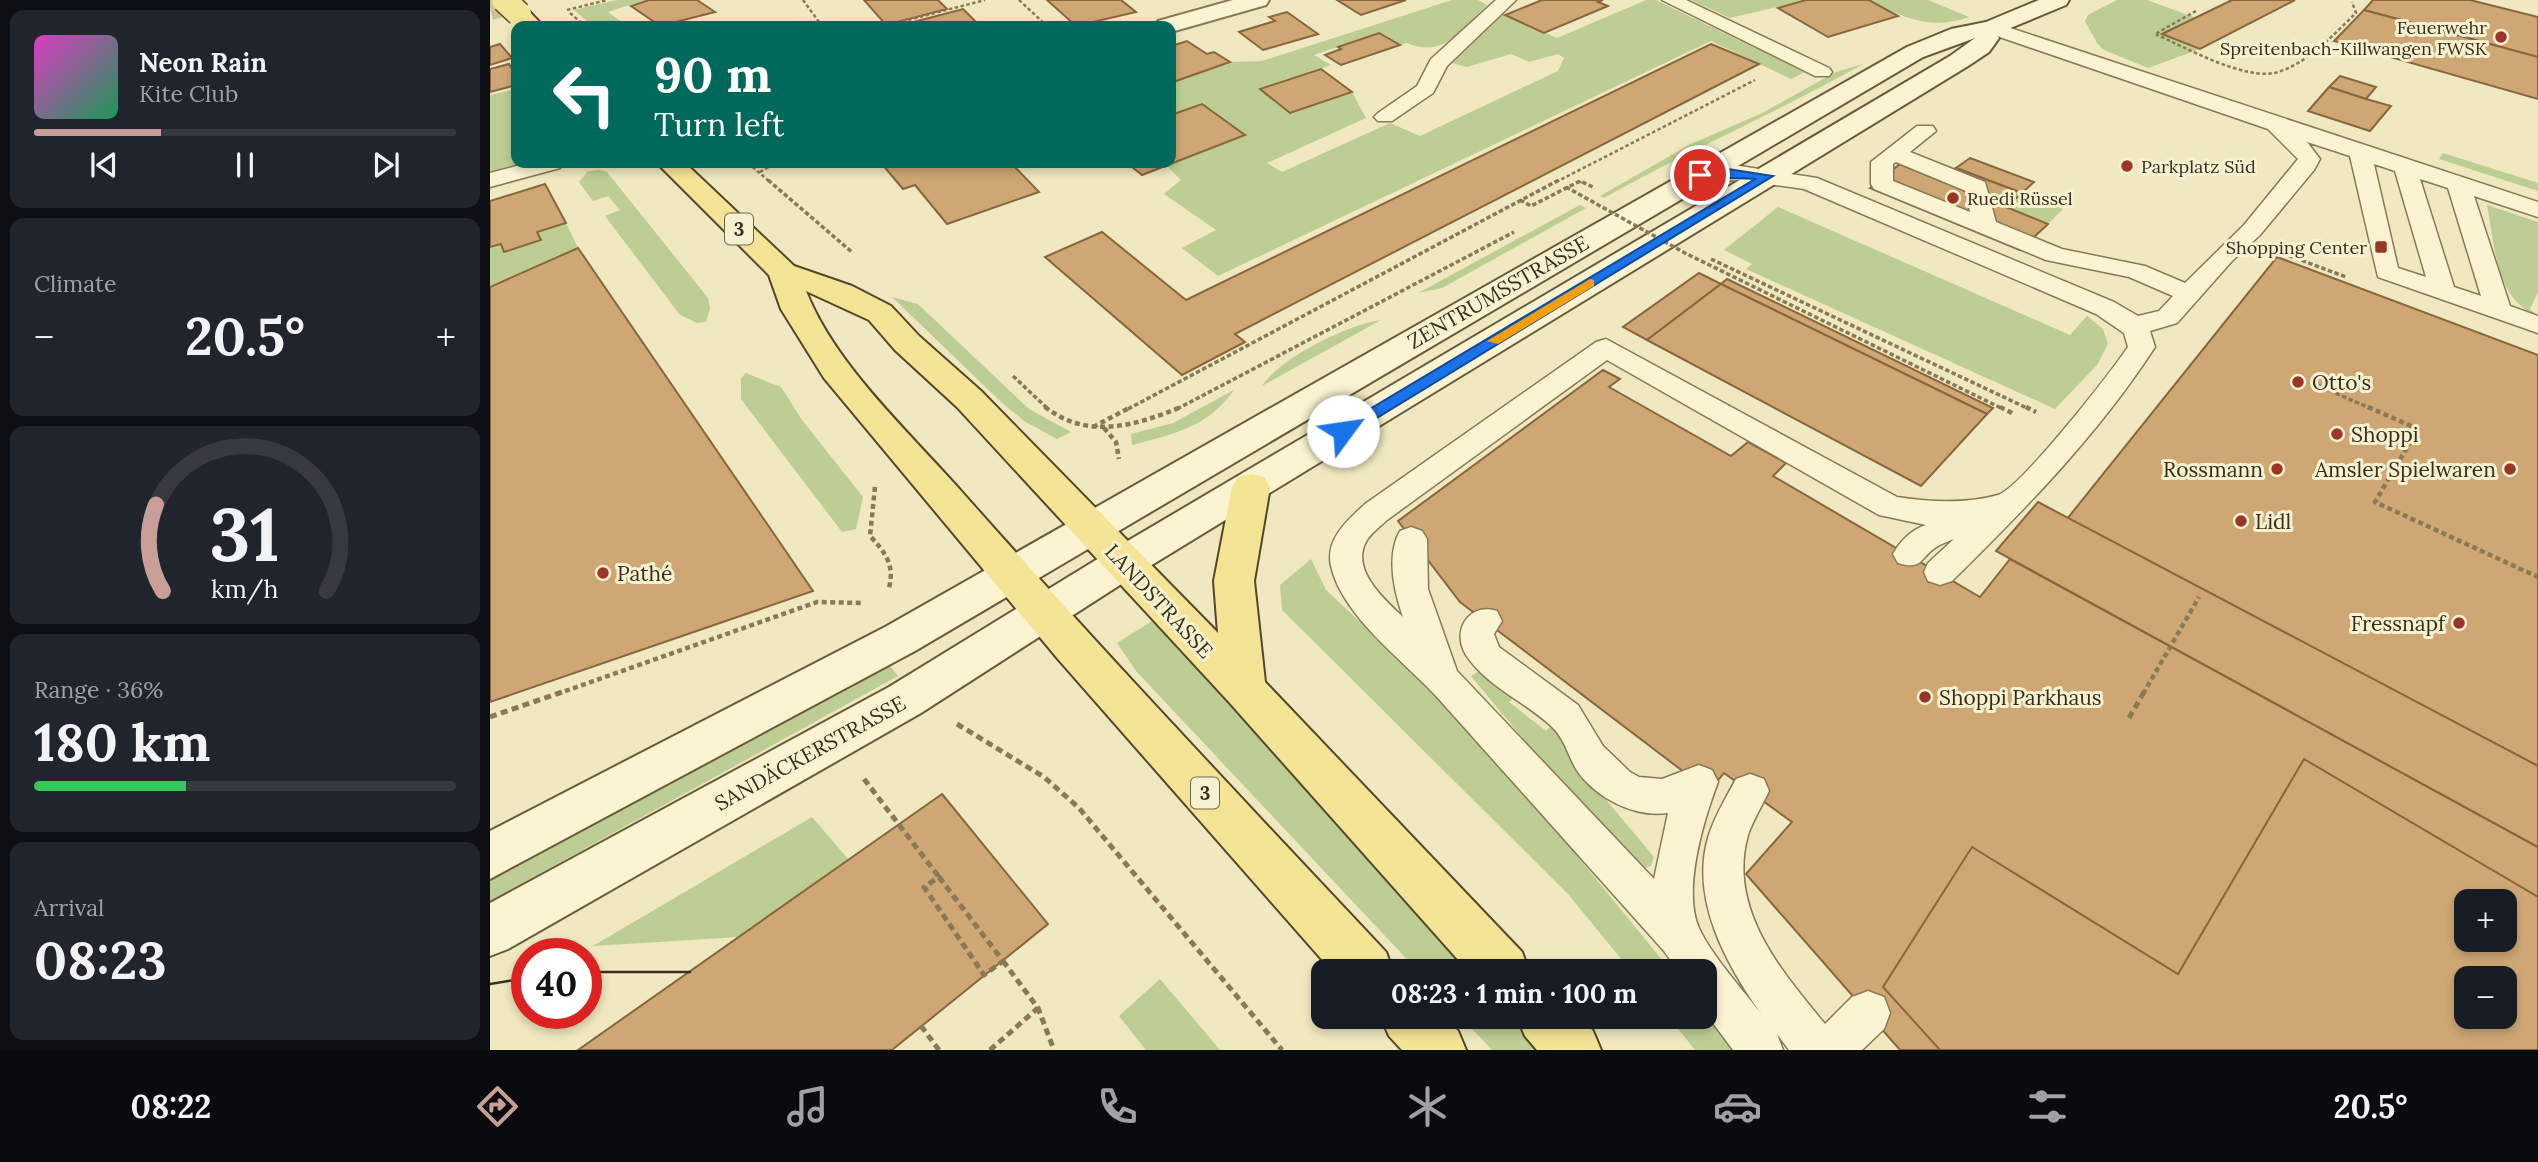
<!DOCTYPE html>
<html lang="en">
<head>
<meta charset="utf-8">
<style>
	body { margin:0; font-family:Lora,serif; background:#20242c; color:#f1f3f6; height:100vh; display:flex; flex-direction:column; font-size:26px; white-space:nowrap }
	* { box-sizing:border-box; margin:0 }
	p { font-size:23px; color:#9ea1a6 }
	.icon { flex:none; width:38px; height:38px; fill:none; stroke:currentColor; stroke-width:2; stroke-linecap:round; stroke-linejoin:round }
	.map { position:relative; flex:1; overflow:hidden }
	.panel { display:flex; flex-direction:column; gap:10px; padding:10px; background:#0d0f14; width:490px }
	.panel>* { flex:none }
	.guide { position:absolute; left:21px; top:21px; width:665px; height:147px; border-radius:14px; box-shadow:0 4px 10px #0003; background:#00695c; color:#fff; overflow:hidden }
	.tools { position:absolute; left:1964px; top:889px; display:grid; gap:14px }
	.tools a { display:grid; place-items:center; width:63px; height:63px; border-radius:14px; background:#171b24; box-shadow:0 4px 10px #0003; font-size:35px }
	.speed { position:absolute; left:21px; top:938px; display:flex; gap:14px; font-size:35px; font-weight:700; text-align:center }
	.speed>* { display:grid; place-content:center; width:91px; height:91px; border-radius:50%; background:#171b24; box-shadow:0 4px 10px #0003; line-height:1 }
	.speed .limit { border:10px solid #d22; background:#fff; color:#111 }
	.pin { position:absolute; display:grid; place-items:center; width:60px; height:60px; color:#fff; margin:-30px; border:4px solid #fff; border-radius:50%; box-shadow:0 2px 7px #0007 }
	.me { position:absolute; width:77px; margin:-38px; rotate:59deg; stroke-linejoin:round; filter:drop-shadow(0 0 5px #0008) }
	.turn { display:flex; align-items:center; gap:24px; height:147px; padding:0 28px; font-size:32px }
	.turn .icon { width:91px; height:91px; stroke-width:2.5 }
	.turn b { display:block; font-size:49px; line-height:60px }
	.big { font-size:52px; font-weight:700; line-height:1.1 }
	.panel .card { flex:1; display:flex; flex-direction:column; justify-content:center; gap:10px; min-width:0; padding:0 24px; border-radius:14px; background:#20242c }
	.panel .dial { align-items:center; gap:0 }
	.dial svg { height:182px; overflow:visible; fill:none; stroke:#363941; stroke-width:7; stroke-linecap:round; text-anchor:middle }
	.dial text { fill:#f1f3f6; stroke:none }
	.song { display:flex; align-items:center; gap:21px }
	.cover { width:84px; height:84px; border-radius:10px; background:linear-gradient(135deg,hsl(310 70% 55%),hsl(150 70% 35%)) }
	.played { height:7px; border-radius:4px; background:linear-gradient(90deg,#ca9e98 30%,#363941 30%) }
	.keys { display:flex; justify-content:space-around; direction:ltr }
	.heat { display:flex; justify-content:space-between; align-items:center; font-size:38px; direction:ltr }
	.charge { height:10px; border-radius:5px; background:linear-gradient(90deg,#34c759 36%,#363941 0) }
	.trip { position:absolute; left:821px; top:959px; width:406px; height:70px; border-radius:14px; background:#171b24; box-shadow:0 4px 10px #0003; font-weight:700; line-height:70px; text-align:center }
	.tabs { display:flex; height:112px; justify-content:space-around; align-items:center; background:#090b0e; color:#9ea1a6 }
	.tabs .icon { width:49px; height:49px }
	.tabs .current { color:#ca9e98 }
	.tabs b { font-size:32px; color:#f1f3f6 }
	main { display:flex; flex:1; min-height:0 }
	.map>svg:first-child { display:block }
	.green { fill:#becd94 }
	.building { fill:#cfa775; stroke:#89663d; stroke-width:2; fill-rule:evenodd }
	.lines { fill:none; stroke-linecap:round; stroke-linejoin:round }
	.street-tunnel { stroke:#cac39f; stroke-width:24; stroke-dasharray:24 12; stroke-linecap:butt }
	.lane-casing { stroke:#897957; stroke-width:3 }
	.street-casing { stroke:#897957; stroke-width:4 }
	.secondary-casing { stroke:#6a5a3b; stroke-width:4 }
	.primary-casing { stroke:#56462c; stroke-width:4 }
	.path-far3 { stroke:#897957; stroke-width:2.5; stroke-dasharray:3.5 2.5; stroke-linecap:butt }
	.path-far2 { stroke:#897957; stroke-width:3.5; stroke-dasharray:4.5 2.5; stroke-linecap:butt }
	.path-far1 { stroke:#897957; stroke-width:4.5; stroke-dasharray:5 3.5; stroke-linecap:butt }
	.path { stroke:#897957; stroke-width:5; stroke-dasharray:7 4.5; stroke-linecap:butt }
	.lane { fill:#faf4d3; fill-rule:evenodd }
	.street { fill:#faf4d3; fill-rule:evenodd }
	.secondary { fill:#faf4d3; fill-rule:evenodd }
	.primary { fill:#f4e496; fill-rule:evenodd }
	.tram { stroke:#382e1c; stroke-width:2.5 }
	.primary-bridge-casing { stroke:#56462c; stroke-width:27; stroke-linecap:butt }
	.path-bridge-far2 { stroke:#897957; stroke-width:3.5; stroke-dasharray:4.5 2.5; stroke-linecap:butt }
	.path-bridge-far1 { stroke:#897957; stroke-width:4.5; stroke-dasharray:5 3.5; stroke-linecap:butt }
	.path-bridge { stroke:#897957; stroke-width:5; stroke-dasharray:7 4.5; stroke-linecap:butt }
	.primary-bridge { stroke:#f4e496; stroke-width:24 }
	.route { fill:#1a73e8; stroke:#114b97; stroke-width:2 }
	.slow { fill:#f59e0b }
	.poi-dot { fill:#9a3626; stroke:#f6f1d0; stroke-width:2.5 }
	.labels { text-anchor:middle; dominant-baseline:central; stroke-width:6; stroke-linejoin:round; paint-order:stroke }
	.far-poi-label { font-size:18px; fill:#382e1c; stroke:#f6f1d0; text-anchor:end }
	.shield { fill:#f6f1d0; stroke:#716852; stroke-width:2 }
	.shield-label { font-size:19px; font-weight:bold; fill:#382e1c }
	.street-label { font-size:21px; fill:#382e1c; stroke:#f6f1d0 }
	.poi-label { font-size:21px; fill:#382e1c; stroke:#f6f1d0; text-anchor:start }
</style>
</head>
<body>
<main>
<section class="panel">
<div class="card">
<div class="song"><i class="cover"></i><div><b>Neon Rain</b><p>Kite Club</p></div></div>
<div class="played"></div>
<div class="keys"><svg class="icon" aria-label="previous" viewBox="0 0 24 24"><path d="M18 5L8 12l10 7zM5 5v14"/></svg><svg class="icon" aria-label="pause" viewBox="0 0 24 24"><path d="M8 5v14M16 5v14"/></svg><svg class="icon" aria-label="next" viewBox="0 0 24 24"><path d="M6 5l10 7-10 7zM19 5v14"/></svg></div>
</div>
<div class="card"><p>Climate</p>
<div class="heat"><a>−</a><b class="big">20.5°</b><a>+</a></div>
</div>
<div class="card dial"><svg viewBox="0 0 100 80">
<path d="M14 69A42 42 0 1 1 86 69"/>
<path d="M14 69A42 42 0 0 1 11 31" stroke="#ca9e98"/>
<text x="50" y="56" font-size="32" font-weight="700">31</text>
<text x="50" y="72" font-size="11">km/h</text>
</svg></div>
<div class="card"><p>Range · 36%</p><b class="big">180 km</b><div class="charge"></div></div>
<div class="card"><p>Arrival</p><b class="big">08:23</b></div>
</section>
<div class="map">
<svg width="2048" height="1050" viewBox="0 0 2048 1050">
	<rect width="100%" height="100%" fill="#efe8c0"/>
	<g class="green">
		<polygon points="126,0 155,0 118,12 137,26 103,26 84,10"/>
		<path d="M962 0H988L997 5C972 29 954 59 917 43L910 45 888 33 824 55 841 65 771 89 800 113 862 92 876 118 777 163 792 172 900 123 930 136 1068 71 1074 58 1068 54 1039 62 1021 54 977 67 962 63 1013 14 1067 38 1156 0H1166L1315 72 1301 79 1221 41 728 276 692 248 726 230 674 194 691 180 676 165 755 135 712 104 681 115V83L740 62 772 61Z"/>
		<polygon points="1201,0 1316,0 1240,18"/>
		<path d="M1379 0H1438L1479 17C1442 31 1411 17 1379 0Z"/>
		<polygon points="1627,0 1657,0 1706,18 1673,34 1710,49 1658,68 1614,50 1607,43 1595,21 1598,15"/>
		<path d="M1373 64C1288 112 1199 150 1114 198L1110 196 1199 145 1272 113 1346 72Z"/>
		<polygon points="26,89 26,163 39,163 0,174 0,95"/>
		<polygon points="1953,153 2048,183 2048,191 1949,159"/>
		<polygon points="110,170 117,172 218,298 220,308 216,322 207,323 190,315 115,216 130,210 118,196 103,201 89,182 98,171"/>
		<polygon points="1532,193 1573,209 1558,224 1516,207"/>
		<polygon points="1090,205 1096,208 952,288 928,293"/>
		<path d="M1997 205 2048 222V292L2040 309 2048 316C2005 300 2005 244 1997 205Z"/>
		<polygon points="1288,207 1580,335 1597,316 1613,329 1618,344 1607,365 1565,409 1256,269 1262,264 1234,250"/>
		<polygon points="76,223 88,248 0,286 0,247 11,244 14,251 51,240 47,232"/>
		<polygon points="402,297 428,304 539,409 581,432 567,439 534,421 510,401"/>
		<path d="M891 320 772 386C791 357 857 325 891 320Z"/>
		<polygon points="256,373 291,387 312,420 373,497 366,529 352,532 251,399 251,378"/>
		<path d="M744 390C718 427 684 434 642 445L641 434 683 423Z"/>
		<polygon points="821,559 836,590 942,689 1036,793 1181,971 1141,971 1078,894 792,610 790,585"/>
		<polygon points="662,621 696,654 981,971 928,971 646,671 627,643"/>
		<polygon points="398,663 408,676 0,901 0,879"/>
		<polygon points="993,669 1027,695 1019,702 1056,731 1064,723 1102,783 1164,857 1161,866 1150,870 1052,762 981,676"/>
		<polygon points="322,817 359,860 249,937 103,946"/>
		<polygon points="670,979 730,1050 656,1050 629,1016"/>
		<polygon points="1215,1013 1244,1050 1205,1050 1179,1017 1214,1017"/>
		<polygon points="971,1017 1022,1017 1052,1050 1002,1050"/>
	</g>
	<g class="building">
		<polygon points="159,0 207,0 225,12 170,26 141,6"/>
		<polygon points="374,0 448,0 457,9 396,25"/>
		<polygon points="557,0 631,0 646,12 586,26"/>
		<polygon points="847,0 916,0 871,15"/>
		<polygon points="1052,0 1113,0 1108,2 1118,6 1054,33 1015,15"/>
		<polygon points="1316,0 1379,0 1408,16 1338,37 1288,8"/>
		<polygon points="1742,0 1805,0 1710,49 1672,34"/>
		<polygon points="1883,0 1980,0 2048,17 2048,57 1874,10"/>
		<polygon points="473,9 490,26 412,25"/>
		<polygon points="1874,10 2048,57 2048,99 1844,41"/>
		<polygon points="797,12 828,34 773,50 749,32 785,21 779,17"/>
		<polygon points="889,33 910,45 851,65 835,55 851,49 848,47"/>
		<polygon points="697,41 717,54 724,52 740,62 683,82 681,46"/>
		<polygon points="10,44 22,58 0,65 0,47"/>
		<polygon points="1221,44 1269,64 745,334 755,342 692,375 555,257 612,232 696,300"/>
		<polygon points="19,64 26,75 26,85 0,92 0,69"/>
		<polygon points="831,69 862,92 800,113 770,89"/>
		<polygon points="1850,76 1886,87 1876,99 1839,87"/>
		<polygon points="1839,87 1876,99 1901,106 1880,131 1818,111"/>
		<polygon points="712,104 755,135 652,175 637,163 681,163 681,115"/>
		<polygon points="1480,158 1544,182 1532,193 1466,168"/>
		<polygon points="391,163 521,163 549,192 457,224 425,185 413,189"/>
		<polygon points="1410,164 1451,181 1466,168 1532,193 1516,207 1558,224 1530,250 1380,188"/>
		<polygon points="55,184 76,223 47,232 51,240 14,252 11,244 0,247 0,201"/>
		<polygon points="88,248 323,591 0,702 0,287"/>
		<polygon points="1787,257 2048,355 2048,766 1577,519"/>
		<polygon points="1209,273 1231,284 1157,340 1133,327"/>
		<polygon points="1237,279 1503,408 1497,414 1231,284"/>
		<polygon points="1231,284 1497,414 1431,486 1157,340"/>
		<path d="M1113 370 1130 379 1119 387 1241 456 1258 442 1296 463 1283 476 1490 597 1520 559 2048 847V1050H1410L1256 874 1302 822 1234 773 1219 791 995 621 970 602 908 521ZM1976 901H2014V940H1976ZM1976 978H2014V1017H1976Z"/>
		<polygon points="1548,502 2048,766 2048,847 1506,551"/>
		<path d="M1814 759 2048 897V1050H1450L1393 987 1482 847 1688 974ZM1976 901H2014V940H1976ZM1976 978H2014V1017H1976Z"/>
		<polygon points="452,794 558,924 402,1050 88,1050"/>
	</g>
	<g class="lines">
		<polyline class="street-tunnel" points="0,8 32,0"/>
		<g class="lane-casing">
			<g id="lane">
				<polygon points="1006,0 1026,0 957,66 943,93 902,121 888,121 884,117 888,113 927,86 941,59"/>
				<polygon points="1172,0 1196,0 1339,68 1342,72 1339,76 1325,76"/>
				<path d="M1502 22 2048 202V217L1984 196 2020 306 2048 316V333L1888 277 1860 156 1817 142 1830 159 1824 170 1770 235 1742 261 1687 323 1660 331 1665 347C1608 435 1536 508 1462 581L1450 585 1438 581 1434 572 1438 563 1464 539C1459 541 1453 543 1448 546 1430 556 1434 571 1408 563L1403 554C1411 540 1421 530 1436 525L1389 515 1117 360 897 520C891 526 881 533 877 540 859 569 895 600 913 617 904 591 896 556 910 531L921 527 932 531 937 539 938 589 967 671 1164 879 1178 813C1144 818 1104 797 1086 769 1078 755 1074 738 1062 727 1036 702 996 686 976 655 961 631 979 602 1007 611L1012 621 1004 634 1009 647 1088 705 1113 746 1140 772 1149 777 1172 779 1209 765 1222 770 1228 782C1214 819 1192 890 1209 928 1221 955 1254 991 1272 1015 1237 966 1200 900 1218 838 1224 817 1236 798 1246 779L1260 774 1274 779 1279 791C1272 806 1263 820 1258 835 1237 909 1292 972 1335 1024L1362 997 1378 991 1394 997 1400 1013 1394 1029 1372 1050H1299L1287 1034 1293 1050H1243L1214 1011V971H1188L1174 951C1098 866 1023 782 947 697 913 660 852 616 841 566 835 539 858 520 875 504L1106 342 1116 339 1407 497C1439 502 1476 504 1508 495 1531 488 1621 372 1638 347L1634 333 1606 314 1314 189 1250 180 1210 182 1199 175 1210 168 1250 166 1327 178 1624 302 1648 316 1669 311 1683 296 1639 277 1556 260 1384 189 1381 184V162L1427 126H1443L1446 131 1420 152 1495 182 1506 222 1572 249 1655 266 1695 283 1754 225 1808 159 1778 129 1495 32 1493 28ZM1406 162 1476 191 1480 212 1403 181V164ZM1884 164 1905 171 1936 277 1908 268ZM1930 179 1958 188 1991 296 1964 287Z"/>
				<polygon points="38,163 73,163 70,168 0,187 0,173"/>
			</g>
		</g>
		<g class="street-casing">
			<polygon id="street" points="743,0 779,0 776,5 681,32 681,26 665,26 668,21"/>
		</g>
		<g class="secondary-casing">
			<polygon id="secondary" points="1549,0 1579,0 1576,5 1506,34 1509,38 1499,52 1478,66 647,574 431,713 18,949 0,956 0,903 399,687 619,552 1460,56 1485,38 1433,57 425,651 0,879 0,831 395,627 1417,47 1461,29 1496,22"/>
		</g>
		<g class="primary-casing">
			<g id="primary">
				<polygon points="29,7 37,9 53,26 29,26 18,14"/>
				<path d="M167 163H195L304 266 362 286 401 306 429 336 491 391 728 633 724 581 742 487 748 477 761 474 774 477 780 487 764 581 775 682 1032 952 1039 971H978L739 702 467 407 405 350 379 320 316 291C345 365 419 432 471 491 610 648 753 800 896 952L903 971H842L568 659 334 378 291 309 279 275Z"/>
				<polygon points="891,1017 955,1017 968,1031 976,1050 912,1050 899,1036"/>
				<polygon points="1027,1017 1091,1017 1103,1031 1111,1050 1047,1050 1035,1036"/>
			</g>
		</g>
		<g class="path-far3">
			<polyline points="313,0 332,26"/>
			<polyline points="529,0 557,26"/>
			<polyline points="77,10 117,0"/>
			<path d="M1706 11 1665 34C1695 47 1756 82 1788 72 1818 63 1844 34 1866 13L1862 2"/>
			<polyline points="80,13 95,26"/>
			<polyline points="395,26 495,0"/>
			<polyline points="258,163 280,182"/>
			<polyline points="270,172 285,163"/>
			<polyline points="1066,182 1265,80"/>
			<polyline points="1088,182 1092,182"/>
		</g>
		<g class="path-far2">
			<polyline points="278,180 363,253"/>
			<polyline points="1030,200 1041,206 1090,181 1105,188"/>
			<polyline points="1792,253 1856,277"/>
			<polyline points="1221,259 1539,409"/>
			<polyline points="523,376 558,409"/>
			<polyline points="1820,382 1882,409"/>
			<polyline points="638,409 1069,180"/>
			<polyline points="687,409 1024,232"/>
		</g>
		<g class="path-far1">
			<path d="M555 407C598 440 645 426 691 407"/>
			<polyline points="1536,407 1546,412"/>
			<polyline points="1878,407 1928,429 1885,502 2048,577"/>
			<polyline points="603,427 641,407"/>
			<polyline points="614,428 626,442 629,459"/>
			<path d="M385 487 380 536C395 552 405 565 399 588"/>
			<polyline points="67,694 327,602 372,603"/>
			<polyline points="1653,694 1709,597"/>
		</g>
		<g class="path">
			<polyline points="0,717 72,692"/>
			<polyline points="1639,718 1654,692"/>
			<polyline points="467,724 554,777 589,808 792,1050"/>
			<polyline points="374,779 449,877"/>
			<polygon points="449,877 513,961 494,975 434,887"/>
			<polyline points="431,1026 449,1050"/>
		</g>
		<use href="#lane" class="lane"/>
		<use href="#street" class="street"/>
		<use href="#secondary" class="secondary"/>
		<use href="#primary" class="primary"/>
		<g class="tram">
			<polyline points="96,972 200,972"/>
			<polyline points="0,984 37,978"/>
		</g>
		<g class="primary-bridge-casing">
			<polyline id="primary-bridge" points="14,0 29,14"/>
		</g>
		<polyline class="path-bridge-far2" points="1076,187 1195,253 1513,409"/>
		<polyline class="path-bridge-far1" points="1510,407 1522,413"/>
		<g class="path-bridge">
			<polyline points="513,961 548,1008 564,1050"/>
			<polyline points="500,1050 548,1008"/>
		</g>
		<use href="#primary-bridge" class="primary-bridge"/>
	</g>
	<path class="route" d="M1238 169 1283 176 859 435H848V428L1265 179C1251 177 1213 180 1204 175Z"/>
	<polygon class="slow" points="1100,279 1104,280 1104,286 1008,344 997,341"/>
	<g class="poi-dot">
		<circle cx="2011" cy="37" r="7"/>
		<circle cx="1637" cy="166" r="7"/>
		<circle cx="1463" cy="198" r="7"/>
		<rect x="1884" y="240" width="14" height="14" rx="3.5"/>
		<circle cx="1808" cy="382" r="7"/>
		<circle cx="1847" cy="434" r="7"/>
		<circle cx="1787" cy="469" r="7"/>
		<circle cx="2020" cy="469" r="7"/>
		<circle cx="1751" cy="521" r="7"/>
		<circle cx="113" cy="573" r="7"/>
		<circle cx="1969" cy="623" r="7"/>
		<circle cx="1435" cy="697" r="7"/>
	</g>
	<g class="labels">
		<g class="far-poi-label">
			<text x="1997" y="27">Feuerwehr<tspan x="1997" dy="21">Spreitenbach-Killwangen FWSK</tspan></text>
			<text x="1651" y="166" text-anchor="start">Parkplatz Süd</text>
			<text x="1477" y="198" text-anchor="start">Ruedi Rüssel</text>
			<text x="1877" y="247">Shopping Center</text>
		</g>
		<g class="shield">
			<rect x="235" y="213.5" width="28" height="31" rx="5"/>
			<rect x="701" y="777.5" width="28" height="31" rx="5"/>
		</g>
		<g class="shield-label">
			<text x="249" y="229">3</text>
			<text x="715" y="793">3</text>
		</g>
		<g class="street-label">
			<text transform="translate(1008 292) rotate(-30)">ZENTRUMSSTRASSE</text>
			<text transform="translate(669 601) rotate(47)">LANDSTRASSE</text>
			<text transform="translate(320 753) rotate(-29)">SANDÄCKERSTRASSE</text>
		</g>
		<g class="poi-label">
			<text x="1822" y="382">Otto's</text>
			<text x="1861" y="434">Shoppi</text>
			<text x="1773" y="469" text-anchor="end">Rossmann</text>
			<text x="2006" y="469" text-anchor="end">Amsler Spielwaren</text>
			<text x="1765" y="521">Lidl</text>
			<text x="127" y="573">Pathé</text>
			<text x="1955" y="623" text-anchor="end">Fressnapf</text>
			<text x="1449" y="697">Shoppi Parkhaus</text>
		</g>
	</g>
</svg>
<div class="tools">
<a>+</a>
<a>−</a>
</div>
<div class="speed"><div class="limit">40</div></div>
<div class="pin" style="left:1210px;top:175px;background:#d93025"><svg class="icon" aria-label="arrive" viewBox="0 0 24 24"><path d="M6 21V4h12l-3 4 3 4H6"/></svg></div>
<svg class="me" style="left:853px;top:431px" viewBox="-20 -20 40 40"><circle r="19" fill="#fff"/><path d="M0-13L10 11 0 6-10 11z" fill="#1a73e8"/></svg>
<div class="trip">08:23 · 1 min · 100 m</div>
<div class="guide">
<div class="turn"><svg class="icon" aria-label="left" viewBox="0 0 24 24"><path d="M17 20v-9H6M10 6l-5 5 5 5"/></svg><div><b>90 m</b>Turn left</div></div>
</div>
</div>
</main>
<nav class="tabs">
<b>08:22</b>
<svg class="icon current" aria-label="directions" viewBox="0 0 24 24"><path d="M12 3l9 9-9 9-9-9zM9 14v-3h6M13 9l2 2-2 2"/></svg>
<svg class="icon" aria-label="music" viewBox="0 0 24 24"><path d="M9 18V5l10-2v13"/><circle cx="6" cy="18" r="3"/><circle cx="16" cy="16" r="3"/></svg>
<svg class="icon" aria-label="phone" viewBox="0 0 24 24"><path d="M5 4h4l2 5-3 2q2 4 5 5l2-3 5 2v4C11 20 4 13 5 4z"/></svg>
<svg class="icon" aria-label="climate" viewBox="0 0 24 24"><path d="M12 3v18M4 7l16 10M4 17L20 7"/></svg>
<svg class="icon" aria-label="car" viewBox="0 0 24 24"><path d="M5 17H2v-5l4-1 3-4h7l3 4 3 1v5h-3M9 17h6M6 11h13"/><circle cx="7" cy="17" r="2"/><circle cx="17" cy="17" r="2"/></svg>
<svg class="icon" aria-label="filters" viewBox="0 0 24 24"><path d="M4 7h16M4 17h16"/><circle cx="9" cy="7" r="2"/><circle cx="15" cy="17" r="2"/></svg>
<b>20.5°</b>
</nav>
</body>
</html>
